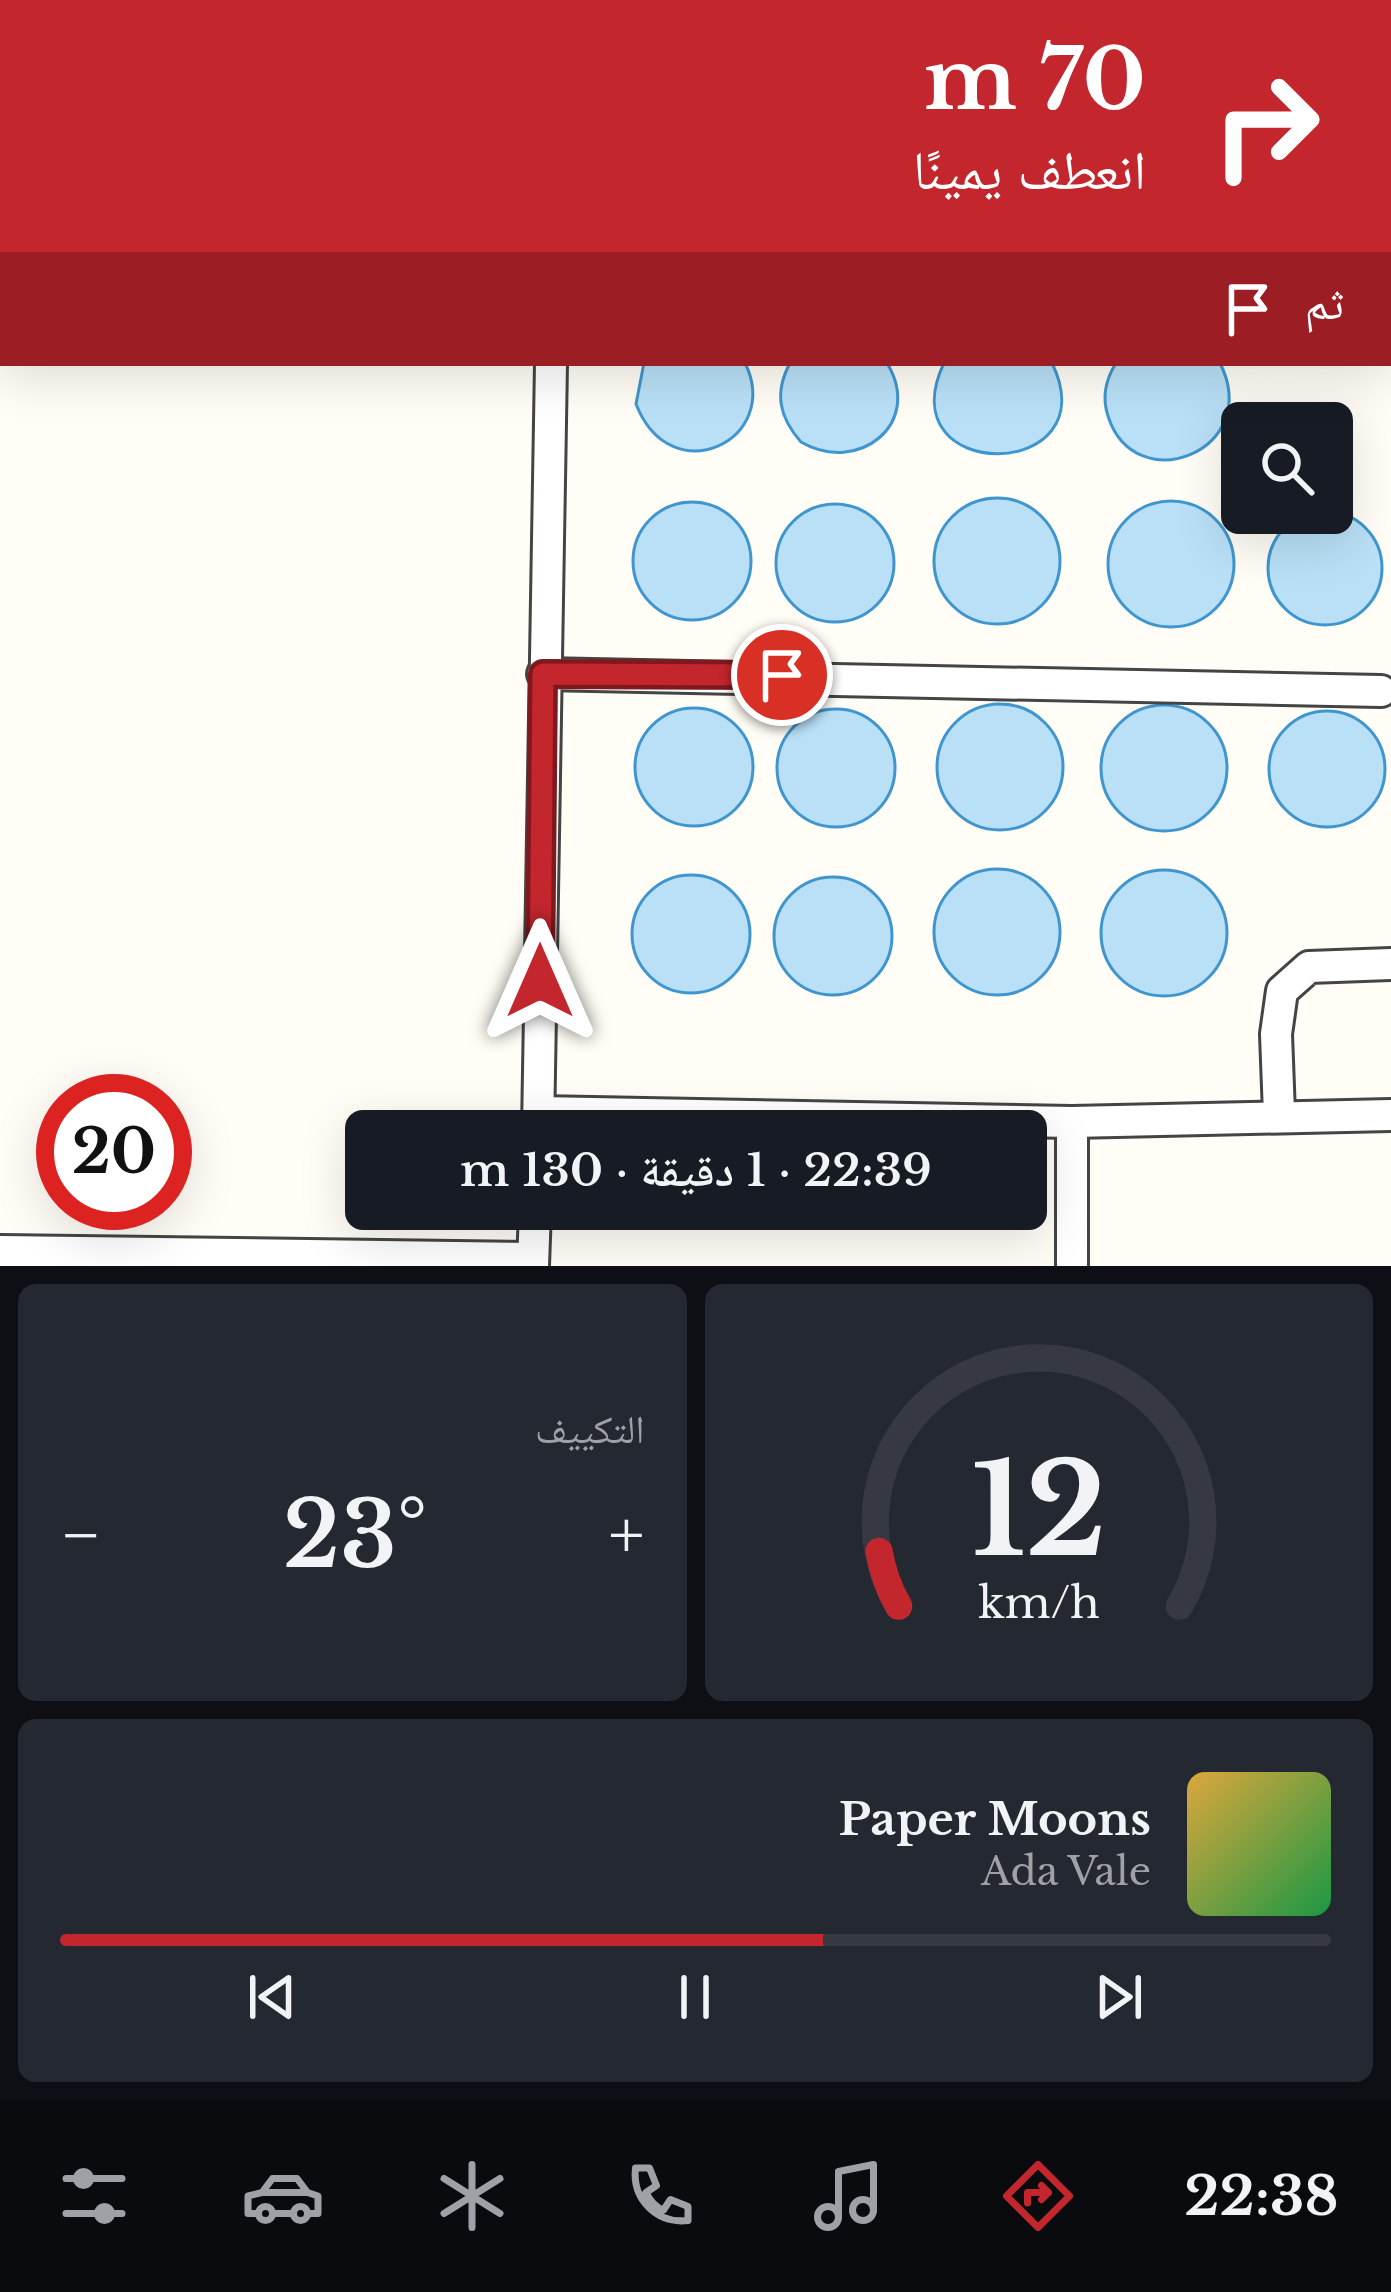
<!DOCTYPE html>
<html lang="ar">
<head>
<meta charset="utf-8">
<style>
	body { margin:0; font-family:"Libre Baskerville","Noto Naskh Arabic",serif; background:#242831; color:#f1f3f6; direction:rtl; height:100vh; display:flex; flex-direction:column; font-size:45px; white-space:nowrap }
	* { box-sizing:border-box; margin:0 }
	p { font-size:39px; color:#9ea1a6 }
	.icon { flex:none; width:66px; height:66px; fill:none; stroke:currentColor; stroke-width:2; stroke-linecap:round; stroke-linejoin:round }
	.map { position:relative; height:1266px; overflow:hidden; direction:ltr }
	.side { display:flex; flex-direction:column; gap:18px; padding:18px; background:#0d0f14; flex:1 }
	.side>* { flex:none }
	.banner { position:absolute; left:0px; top:0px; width:1392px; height:366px; box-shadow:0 12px 48px #0002; direction:rtl; background:#c4262e; color:#fff; overflow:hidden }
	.fabs { position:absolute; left:1221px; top:402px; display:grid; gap:24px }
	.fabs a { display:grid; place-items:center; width:132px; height:132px; border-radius:18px; background:#171b24; box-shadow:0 12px 48px #0002; font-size:60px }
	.speed { position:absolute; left:36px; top:1074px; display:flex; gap:24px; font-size:60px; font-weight:700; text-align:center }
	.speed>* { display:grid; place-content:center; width:156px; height:156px; border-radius:50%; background:#171b24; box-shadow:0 12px 48px #0002; line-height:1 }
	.speed .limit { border:18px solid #d22; background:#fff; color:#111 }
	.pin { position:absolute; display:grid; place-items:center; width:102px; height:102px; color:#fff; margin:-51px; border:6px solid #fff; border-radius:50%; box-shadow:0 3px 12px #0007 }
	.me { position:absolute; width:132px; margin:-66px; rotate:0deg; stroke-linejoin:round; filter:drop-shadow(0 0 9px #0008) }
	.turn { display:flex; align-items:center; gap:42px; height:252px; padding:0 48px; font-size:54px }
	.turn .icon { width:156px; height:156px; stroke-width:2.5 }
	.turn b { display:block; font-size:84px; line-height:102px }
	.then { display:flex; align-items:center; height:114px; padding:0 48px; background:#0003; gap:24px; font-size:45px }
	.big { font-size:90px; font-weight:600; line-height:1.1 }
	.side .tile { flex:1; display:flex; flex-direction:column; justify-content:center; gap:18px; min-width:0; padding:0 42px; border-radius:18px; background:#242831 }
	.side .dial { align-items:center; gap:0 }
	.dial svg { height:312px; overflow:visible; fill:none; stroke:#363941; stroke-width:7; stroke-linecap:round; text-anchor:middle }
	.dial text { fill:#f1f3f6; stroke:none }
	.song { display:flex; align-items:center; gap:36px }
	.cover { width:144px; height:144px; border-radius:18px; background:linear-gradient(135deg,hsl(40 70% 55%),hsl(140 70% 35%)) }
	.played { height:12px; border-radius:6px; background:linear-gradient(90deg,#c4262e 60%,#363941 60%) }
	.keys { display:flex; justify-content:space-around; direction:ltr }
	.heat { display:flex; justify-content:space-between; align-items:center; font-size:66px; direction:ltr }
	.side .tiles { flex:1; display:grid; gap:18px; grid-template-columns:1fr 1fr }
	.tile:last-child { grid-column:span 2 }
	.trip { position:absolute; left:345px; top:1110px; width:702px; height:120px; border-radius:18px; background:#171b24; box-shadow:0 12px 48px #0002; font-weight:600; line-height:120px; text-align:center; direction:rtl }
	.dock { display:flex; height:192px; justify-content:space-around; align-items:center; background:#090b0e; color:#9ea1a6 }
	.dock .icon { width:84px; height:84px }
	.dock .active { color:#c4262e }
	.dock b { font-size:54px; color:#f1f3f6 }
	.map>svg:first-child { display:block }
	.water { fill:#b9e0f7; stroke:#3f96cf; stroke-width:3 }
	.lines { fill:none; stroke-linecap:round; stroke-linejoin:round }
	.minor-casing { stroke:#444; stroke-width:36 }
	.minor { stroke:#fff; stroke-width:30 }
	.route-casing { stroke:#7f191e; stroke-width:30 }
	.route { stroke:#c4262e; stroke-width:21 }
</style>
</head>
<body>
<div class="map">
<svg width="1391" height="1266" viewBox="0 0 1391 1266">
	<rect width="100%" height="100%" fill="#fffdf5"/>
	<g class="water">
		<path d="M644 363H745C783 440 671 494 636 404Z"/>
		<path d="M790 363H887C924 424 858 475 801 442 779 417 774 393 790 363Z"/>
		<path d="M944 363H1052C1110 483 886 485 944 363Z"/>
		<path d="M1116 363H1220C1264 451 1135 501 1108 416 1102 398 1106 379 1116 363Z"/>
		<circle cx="997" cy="561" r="63"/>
		<circle cx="1171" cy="564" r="63"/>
		<circle cx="692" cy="561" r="59"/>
		<circle cx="835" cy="563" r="59"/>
		<circle cx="1325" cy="568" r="57"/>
		<circle cx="1000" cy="767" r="63"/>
		<circle cx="1164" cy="768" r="63"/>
		<circle cx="694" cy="767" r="59"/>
		<circle cx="836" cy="768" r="59"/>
		<circle cx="1327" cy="769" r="58"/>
		<circle cx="997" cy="932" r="63"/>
		<circle cx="1164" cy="933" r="63"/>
		<circle cx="691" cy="934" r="59"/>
		<circle cx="833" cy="936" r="59"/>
	</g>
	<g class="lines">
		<g class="minor-casing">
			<g id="minor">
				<polyline points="1324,0 1324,3"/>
				<polyline points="536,3 537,0"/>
				<polyline points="1389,41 1391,41"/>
				<polyline points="0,57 3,57"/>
				<polyline points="0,200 3,197"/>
				<polyline points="1389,263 1391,263"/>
				<polyline points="543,674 1381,691"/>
				<polyline points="539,1112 1072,1122 1391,1115"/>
				<polyline points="1279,1114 1276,1034 1282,991 1309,967 1391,964"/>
				<polyline points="538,1131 551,363"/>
				<polyline points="0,1251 533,1258"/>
				<polyline points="533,1266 535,1209"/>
				<polyline points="1072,1266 1072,1122"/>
			</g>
		</g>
		<use href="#minor" class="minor"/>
	</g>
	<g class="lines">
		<g class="route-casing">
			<polyline id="route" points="540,981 543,674 782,675"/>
		</g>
		<use href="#route" class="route"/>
	</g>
</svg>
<div class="fabs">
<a><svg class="icon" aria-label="search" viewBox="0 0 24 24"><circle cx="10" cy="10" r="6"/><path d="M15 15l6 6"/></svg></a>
</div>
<div class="speed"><div class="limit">20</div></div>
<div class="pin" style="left:782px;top:675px;background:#d93025"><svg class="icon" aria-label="arrive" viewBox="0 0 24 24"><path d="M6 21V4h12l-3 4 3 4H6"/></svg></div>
<svg class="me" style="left:540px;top:981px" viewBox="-20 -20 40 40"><path d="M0-17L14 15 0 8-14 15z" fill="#c4262e" stroke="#fff" stroke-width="4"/></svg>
<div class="trip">22:39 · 1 دقيقة · 130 m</div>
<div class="banner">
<div class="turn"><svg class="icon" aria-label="right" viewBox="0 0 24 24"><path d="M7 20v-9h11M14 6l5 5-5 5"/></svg><div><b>70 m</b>انعطف يمينًا</div></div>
<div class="then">ثم<svg class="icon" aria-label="arrive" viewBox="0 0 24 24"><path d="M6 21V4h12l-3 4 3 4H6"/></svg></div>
</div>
</div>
<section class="side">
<div class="tiles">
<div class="tile dial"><svg viewBox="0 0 100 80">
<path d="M14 69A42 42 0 1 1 86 69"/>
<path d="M14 69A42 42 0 0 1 9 55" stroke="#c4262e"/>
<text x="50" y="56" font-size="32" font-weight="700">12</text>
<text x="50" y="72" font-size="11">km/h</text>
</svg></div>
<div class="tile"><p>التكييف</p>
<div class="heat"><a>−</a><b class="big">23°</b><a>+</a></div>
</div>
<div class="tile">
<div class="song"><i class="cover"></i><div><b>Paper Moons</b><p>Ada Vale</p></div></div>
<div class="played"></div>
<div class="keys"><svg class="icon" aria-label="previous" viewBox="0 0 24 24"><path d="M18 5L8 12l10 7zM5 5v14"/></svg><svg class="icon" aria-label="pause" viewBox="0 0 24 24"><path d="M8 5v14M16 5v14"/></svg><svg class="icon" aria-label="next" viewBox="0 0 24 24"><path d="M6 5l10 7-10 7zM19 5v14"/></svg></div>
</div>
</div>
</section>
<nav class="dock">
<b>22:38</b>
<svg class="icon active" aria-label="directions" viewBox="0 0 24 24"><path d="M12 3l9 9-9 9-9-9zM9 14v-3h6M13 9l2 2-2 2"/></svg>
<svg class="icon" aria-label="music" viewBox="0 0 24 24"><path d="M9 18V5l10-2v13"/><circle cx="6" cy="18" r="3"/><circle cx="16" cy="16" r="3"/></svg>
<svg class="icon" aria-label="phone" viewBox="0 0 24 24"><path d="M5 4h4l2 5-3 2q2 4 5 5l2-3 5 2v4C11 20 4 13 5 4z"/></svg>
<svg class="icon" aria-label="climate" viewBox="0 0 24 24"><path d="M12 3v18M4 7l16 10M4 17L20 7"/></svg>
<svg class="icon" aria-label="car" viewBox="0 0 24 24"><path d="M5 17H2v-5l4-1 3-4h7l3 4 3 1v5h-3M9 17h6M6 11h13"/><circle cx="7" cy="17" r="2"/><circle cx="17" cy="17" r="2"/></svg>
<svg class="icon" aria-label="filters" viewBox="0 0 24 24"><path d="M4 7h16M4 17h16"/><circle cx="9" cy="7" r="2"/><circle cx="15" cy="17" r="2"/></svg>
</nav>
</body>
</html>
